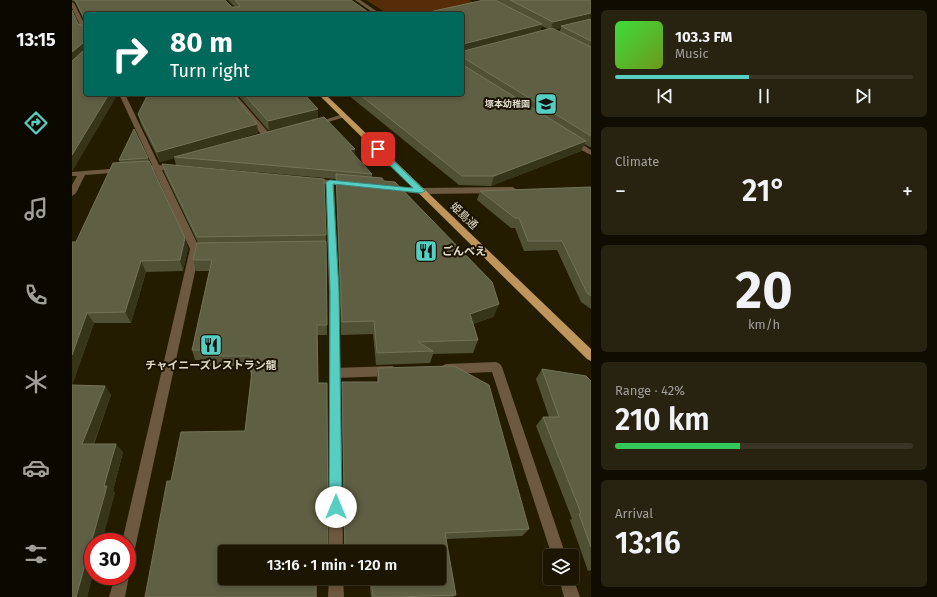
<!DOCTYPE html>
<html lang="en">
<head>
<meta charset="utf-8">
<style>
	body { margin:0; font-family:"Fira Sans","Noto Sans JP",sans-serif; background:#282210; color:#f1f3f6; height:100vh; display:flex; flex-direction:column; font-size:15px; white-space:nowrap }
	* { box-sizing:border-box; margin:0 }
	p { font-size:13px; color:#a09f99 }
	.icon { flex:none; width:22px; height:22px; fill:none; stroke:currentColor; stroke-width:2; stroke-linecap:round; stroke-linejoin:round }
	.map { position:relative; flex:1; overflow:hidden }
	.panel { display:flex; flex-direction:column; gap:10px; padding:10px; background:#0f0c01; width:346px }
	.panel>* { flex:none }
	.banner { position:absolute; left:12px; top:12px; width:380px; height:84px; border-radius:4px; box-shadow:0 2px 6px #0003,0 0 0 1px #393423; background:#00695c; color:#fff; overflow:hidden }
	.controls { position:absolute; left:471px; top:549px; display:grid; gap:8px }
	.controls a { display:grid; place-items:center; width:36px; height:36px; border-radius:4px; background:#1b1501; box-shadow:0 2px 6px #0003,0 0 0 1px #393423; font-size:20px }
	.speed { position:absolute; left:12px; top:533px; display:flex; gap:8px; font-size:20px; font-weight:700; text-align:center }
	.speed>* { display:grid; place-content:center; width:52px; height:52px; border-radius:50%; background:#1b1501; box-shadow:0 2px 6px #0003,0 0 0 1px #393423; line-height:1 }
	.speed .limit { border:6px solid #d22; background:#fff; color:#111 }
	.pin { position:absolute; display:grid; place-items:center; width:34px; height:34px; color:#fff; margin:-17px; border-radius:8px; box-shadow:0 2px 6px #0006 }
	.me { position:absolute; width:44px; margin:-22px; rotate:0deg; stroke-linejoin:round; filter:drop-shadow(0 0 3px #0008) }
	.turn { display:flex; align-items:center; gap:14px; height:84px; padding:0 20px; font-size:18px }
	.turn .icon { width:52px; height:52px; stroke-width:2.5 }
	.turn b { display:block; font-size:28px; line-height:34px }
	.big { font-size:30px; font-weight:600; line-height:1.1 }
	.panel .card { flex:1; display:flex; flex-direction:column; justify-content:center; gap:6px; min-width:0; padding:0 14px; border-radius:6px; background:#282210 }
	.panel .dial { align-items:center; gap:0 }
	.dial b { font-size:52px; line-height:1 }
	.song { display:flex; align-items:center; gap:12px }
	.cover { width:48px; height:48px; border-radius:6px; background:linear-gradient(135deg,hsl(120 70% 55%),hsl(80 70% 35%)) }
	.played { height:4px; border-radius:2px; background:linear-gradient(90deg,#57cec2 45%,#393423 45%) }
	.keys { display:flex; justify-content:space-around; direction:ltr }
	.heat { display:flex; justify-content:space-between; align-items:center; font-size:22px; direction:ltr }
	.charge { height:6px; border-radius:3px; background:linear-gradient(90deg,#34c759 42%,#393423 0) }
	.trip { position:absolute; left:146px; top:545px; width:228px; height:40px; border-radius:4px; background:#1b1501; box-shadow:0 2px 6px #0003,0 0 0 1px #393423; font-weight:600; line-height:40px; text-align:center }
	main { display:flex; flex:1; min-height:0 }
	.tabs { display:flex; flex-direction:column; width:72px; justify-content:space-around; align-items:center; background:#0b0800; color:#a09f99 }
	.tabs .icon { width:28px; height:28px }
	.tabs .active { color:#57cec2 }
	.tabs b { font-size:18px; color:#f1f3f6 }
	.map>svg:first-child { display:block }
	.green { fill:#562d08 }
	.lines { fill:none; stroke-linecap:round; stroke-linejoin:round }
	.pedestrian { fill:#6d593f; fill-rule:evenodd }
	.minor { fill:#6d593f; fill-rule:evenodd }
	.primary { fill:#be965c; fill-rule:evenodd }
	.wall { fill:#4f5034; fill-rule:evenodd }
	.shaded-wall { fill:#373519 }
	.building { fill:#5f5f44; stroke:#737359 }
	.route { fill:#57cec2; stroke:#39867e }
	.labels { text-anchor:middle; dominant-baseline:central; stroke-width:4; stroke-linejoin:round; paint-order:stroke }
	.far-poi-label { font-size:9px; font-weight:bold; fill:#e0dbca; stroke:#1b1300; text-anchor:end }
	.street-label { font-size:11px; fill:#e0dbca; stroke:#1b1300 }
	.poi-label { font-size:11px; font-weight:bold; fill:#e0dbca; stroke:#1b1300; text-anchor:start }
</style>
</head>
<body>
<main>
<nav class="tabs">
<b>13:15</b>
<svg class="icon active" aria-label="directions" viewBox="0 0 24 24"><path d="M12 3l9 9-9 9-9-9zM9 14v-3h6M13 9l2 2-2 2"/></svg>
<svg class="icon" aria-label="music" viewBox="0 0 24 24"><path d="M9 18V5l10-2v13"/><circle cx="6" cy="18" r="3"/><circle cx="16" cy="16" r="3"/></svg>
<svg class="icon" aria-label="phone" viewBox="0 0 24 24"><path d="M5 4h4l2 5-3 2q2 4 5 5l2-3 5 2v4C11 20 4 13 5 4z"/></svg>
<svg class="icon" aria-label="climate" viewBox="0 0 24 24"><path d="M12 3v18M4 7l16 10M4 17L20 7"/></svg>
<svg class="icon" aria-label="car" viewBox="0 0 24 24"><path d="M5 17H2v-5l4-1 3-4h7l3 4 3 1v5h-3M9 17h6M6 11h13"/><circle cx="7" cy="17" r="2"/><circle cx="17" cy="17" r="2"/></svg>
<svg class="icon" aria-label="filters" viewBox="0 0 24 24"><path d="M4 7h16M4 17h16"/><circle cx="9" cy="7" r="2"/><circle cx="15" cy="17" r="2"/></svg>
</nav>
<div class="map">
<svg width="519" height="597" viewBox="0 0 519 597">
	<rect width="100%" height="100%" fill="#241c01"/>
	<polygon class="green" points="294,0 397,0 460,32 390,14 316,14"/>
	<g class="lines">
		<g class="pedestrian">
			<polygon points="157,94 163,94 198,134 198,138 192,138"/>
			<polygon points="424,362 428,364 430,367 494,556 480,556 420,372 374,374 370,372 368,369 370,366 374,364"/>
			<polygon points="320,366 324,368 326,371 324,374 320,376 263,378 259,376 257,373 259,370 263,368"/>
			<polygon points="500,575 508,597 492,597 487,578 500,578"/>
		</g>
		<g class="minor">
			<polygon points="283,0 288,0 309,14 303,14"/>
			<polygon points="0,2 2,3 14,27 14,34 11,32 0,8"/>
			<polygon points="47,94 53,94 87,165 104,167 108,169 104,171 90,170 128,249 62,553 60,558 55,560 55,542 50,542 118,249 82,170 68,170 64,168 68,166 80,165"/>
			<polygon points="271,114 273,115 273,117 243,126 240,124"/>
			<polygon points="496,139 502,139 519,150 519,155 496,143"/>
			<polygon points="50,168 54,170 53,172 13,175 4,193 0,196 0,185 5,176 0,176 0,172"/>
			<polygon points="237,178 277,182 281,184 277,186 262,185 267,291 271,552 257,552 257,291 254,184 237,182"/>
			<polygon points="314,186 349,188 441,187 445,190 441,193 349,194 317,190 313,188"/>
			<polygon points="55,571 57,576 53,597 37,597 43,576 55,576"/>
			<polygon points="257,578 271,578 272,597 256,597"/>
		</g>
		<polygon class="primary" points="246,94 253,94 519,349 519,361 515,359"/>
	</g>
	<g class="wall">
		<polygon points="0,0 153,0 160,7 163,7 156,0 279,0 299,14 14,14 14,94 1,170 0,171 0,10 6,24 12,26 12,20 3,2 0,1"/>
		<path d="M412 0H519V147H518L512 144 509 151 419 186 387 185 275 94H390V14ZM470 26 476 29 468 31ZM489 28 487 32 482 29Z"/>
		<polygon points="165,94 232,94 246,118 283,149 282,155 300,174 300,177 427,304 421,317 401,324 406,340 401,353 361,354 358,363 304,365 301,334 269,335 264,179 104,165 102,158 88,162 69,124 66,114 185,124 186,133 130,150 231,122 197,131"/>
		<polygon points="76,158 113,238 116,249 111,271 74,272 59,323 22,323 0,385 33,386 39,395 22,444 51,452 41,491 43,493 21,542 21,574 15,597 0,597 0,242 4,242 48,163 47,160"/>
		<polygon points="90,164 254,235 255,335 245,335 246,383 256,548 271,548 272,547 270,382 305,382 305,378 306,368 457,529 450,536 374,539 384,595 381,597 299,597 297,578 367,578 367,552 153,578 245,578 245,597 73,597 99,481 173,431 179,377 178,371 178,366 138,366 136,360 123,360 120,350 137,271 124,271 121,260 126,243 92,172"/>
		<polygon points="519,187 519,309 509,302 485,250 452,251 443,228 439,228 405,200 408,191"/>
		<polygon points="470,369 519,381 519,570 516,571 498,520 500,519 464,426 471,417 477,417 464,379"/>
	</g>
	<g class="shaded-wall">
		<polygon points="519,13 519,20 489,26 489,28 478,30 481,22"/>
		<polygon points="470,24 468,33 390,52 391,44"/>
		<polygon points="11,43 14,52 0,64 0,52"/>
		<polygon points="37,94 46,94 1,170 0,171 0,155"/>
		<polygon points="246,109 246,118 197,131 196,121"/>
		<polygon points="185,124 186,133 103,158 102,157 102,158 88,162 85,152"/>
		<polygon points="514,141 509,151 419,186 422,176"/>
		<polygon points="283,149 282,156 278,150"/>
		<polygon points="113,238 116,249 111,271 108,260"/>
		<polygon points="69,261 74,272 59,323 53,312"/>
		<polygon points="427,304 421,317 394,326 398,314"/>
		<polygon points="15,313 22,323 0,386 0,355"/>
		<polygon points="33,386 39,395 18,453 10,444"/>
		<polygon points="44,444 51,452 41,491 43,493 30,542 21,542 21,574 15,597 4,597 32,486"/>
		<rect x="244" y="578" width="1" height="19"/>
	</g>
	<g class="building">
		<polygon points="3,0 153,0 160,7 167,7 168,6 163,0 279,0 299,14 14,14 14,94 37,94 0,155 0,61 12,50 12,44 11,43 0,52 0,10 6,24 12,26 12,18"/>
		<polygon points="412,0 423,0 470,24 391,44 390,49 392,51 480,28 519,47 519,136 392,58 391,65 514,141 422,176 390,176 287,94 390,94 390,14 348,14"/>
		<polygon points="438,0 519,0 519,13 481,22"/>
		<polygon points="519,19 519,41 489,26"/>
		<polygon points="76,94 161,94 185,124 85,152 66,114"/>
		<polygon points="172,94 232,94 246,109 196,121"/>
		<polygon points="252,117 283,149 278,150 300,174 102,157"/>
		<polygon points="62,129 76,158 47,160"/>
		<polygon points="77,161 113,238 108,260 69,261 53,312 15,313 0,355 0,242 4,242 41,163"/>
		<polygon points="90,164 252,179 254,235 125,237"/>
		<polygon points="264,174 310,178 312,181 323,182 420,282 427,304 398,314 406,340 346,342 361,351 305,353 302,321 270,322"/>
		<polygon points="519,187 519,296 515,293 490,241 456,241 447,218 443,218 408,191"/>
		<polygon points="254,241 255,325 245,325 246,383 255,383 256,548 271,548 273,546 270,382 307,382 306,368 382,366 417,385 457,529 373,533 384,595 325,597 301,597 299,578 367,578 367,552 153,552 153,578 244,578 244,597 73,597 95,481 99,481 109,432 173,431 180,371 178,371 179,356 134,356 136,350 120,350 140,260 121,260 125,243"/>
		<polygon points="470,369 514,376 519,381 519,547 507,514 509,513 471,417 487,417"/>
		<polygon points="0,385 33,386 10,444 44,444 32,486 35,486 4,597 0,597"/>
	</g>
	<polygon class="route" points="303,148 308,148 353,191 349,193 261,184 267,291 270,507 268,511 264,513 259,511 257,507 258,291 254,182 258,180 341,188 303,151"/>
	<defs>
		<g id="school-square" transform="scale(1.15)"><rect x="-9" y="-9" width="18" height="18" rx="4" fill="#57cec2" stroke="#1b1300"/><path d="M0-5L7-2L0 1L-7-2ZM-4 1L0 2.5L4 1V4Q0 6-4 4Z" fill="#111"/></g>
		<g id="restaurant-square" transform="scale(1.15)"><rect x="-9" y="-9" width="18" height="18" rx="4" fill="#57cec2" stroke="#1b1300"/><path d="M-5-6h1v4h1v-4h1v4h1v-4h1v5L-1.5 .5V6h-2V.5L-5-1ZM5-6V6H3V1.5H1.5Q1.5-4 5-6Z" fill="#111"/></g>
	</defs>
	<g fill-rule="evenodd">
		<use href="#school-square" x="474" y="104"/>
		<use href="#restaurant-square" x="354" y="251"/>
		<use href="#restaurant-square" x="139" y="345"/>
	</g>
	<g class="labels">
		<g class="far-poi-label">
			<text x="458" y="104">塚本幼稚園</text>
		</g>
		<g class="street-label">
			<text transform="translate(392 216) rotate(44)">姫島通</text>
		</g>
		<g class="poi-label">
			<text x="370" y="251">ごんべえ</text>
			<text x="139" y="365" text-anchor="middle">チャイニーズレストラン龍</text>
		</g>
	</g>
</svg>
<div class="controls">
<a><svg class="icon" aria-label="layers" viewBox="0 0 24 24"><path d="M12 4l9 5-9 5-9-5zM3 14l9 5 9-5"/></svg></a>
</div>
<div class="speed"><div class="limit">30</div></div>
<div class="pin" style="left:306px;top:149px;background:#d93025"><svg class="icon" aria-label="arrive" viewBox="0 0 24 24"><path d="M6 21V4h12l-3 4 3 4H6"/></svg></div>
<svg class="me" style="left:264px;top:507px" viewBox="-20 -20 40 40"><circle r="19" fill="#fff"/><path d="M0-13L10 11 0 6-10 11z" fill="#57cec2"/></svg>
<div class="trip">13:16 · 1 min · 120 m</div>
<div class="banner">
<div class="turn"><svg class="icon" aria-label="right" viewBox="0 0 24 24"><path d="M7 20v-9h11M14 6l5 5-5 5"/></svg><div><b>80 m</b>Turn right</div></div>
</div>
</div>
<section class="panel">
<div class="card">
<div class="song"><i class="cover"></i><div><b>103.3 FM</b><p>Music</p></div></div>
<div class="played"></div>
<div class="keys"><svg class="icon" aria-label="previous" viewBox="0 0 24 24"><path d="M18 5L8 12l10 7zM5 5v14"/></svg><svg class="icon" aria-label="pause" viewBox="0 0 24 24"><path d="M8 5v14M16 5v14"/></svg><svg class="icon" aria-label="next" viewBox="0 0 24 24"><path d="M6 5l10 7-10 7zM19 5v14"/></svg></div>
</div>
<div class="card"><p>Climate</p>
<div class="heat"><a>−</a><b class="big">21°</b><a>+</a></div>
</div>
<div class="card dial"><b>20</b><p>km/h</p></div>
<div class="card"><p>Range · 42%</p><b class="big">210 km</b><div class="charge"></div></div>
<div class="card"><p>Arrival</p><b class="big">13:16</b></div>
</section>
</main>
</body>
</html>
